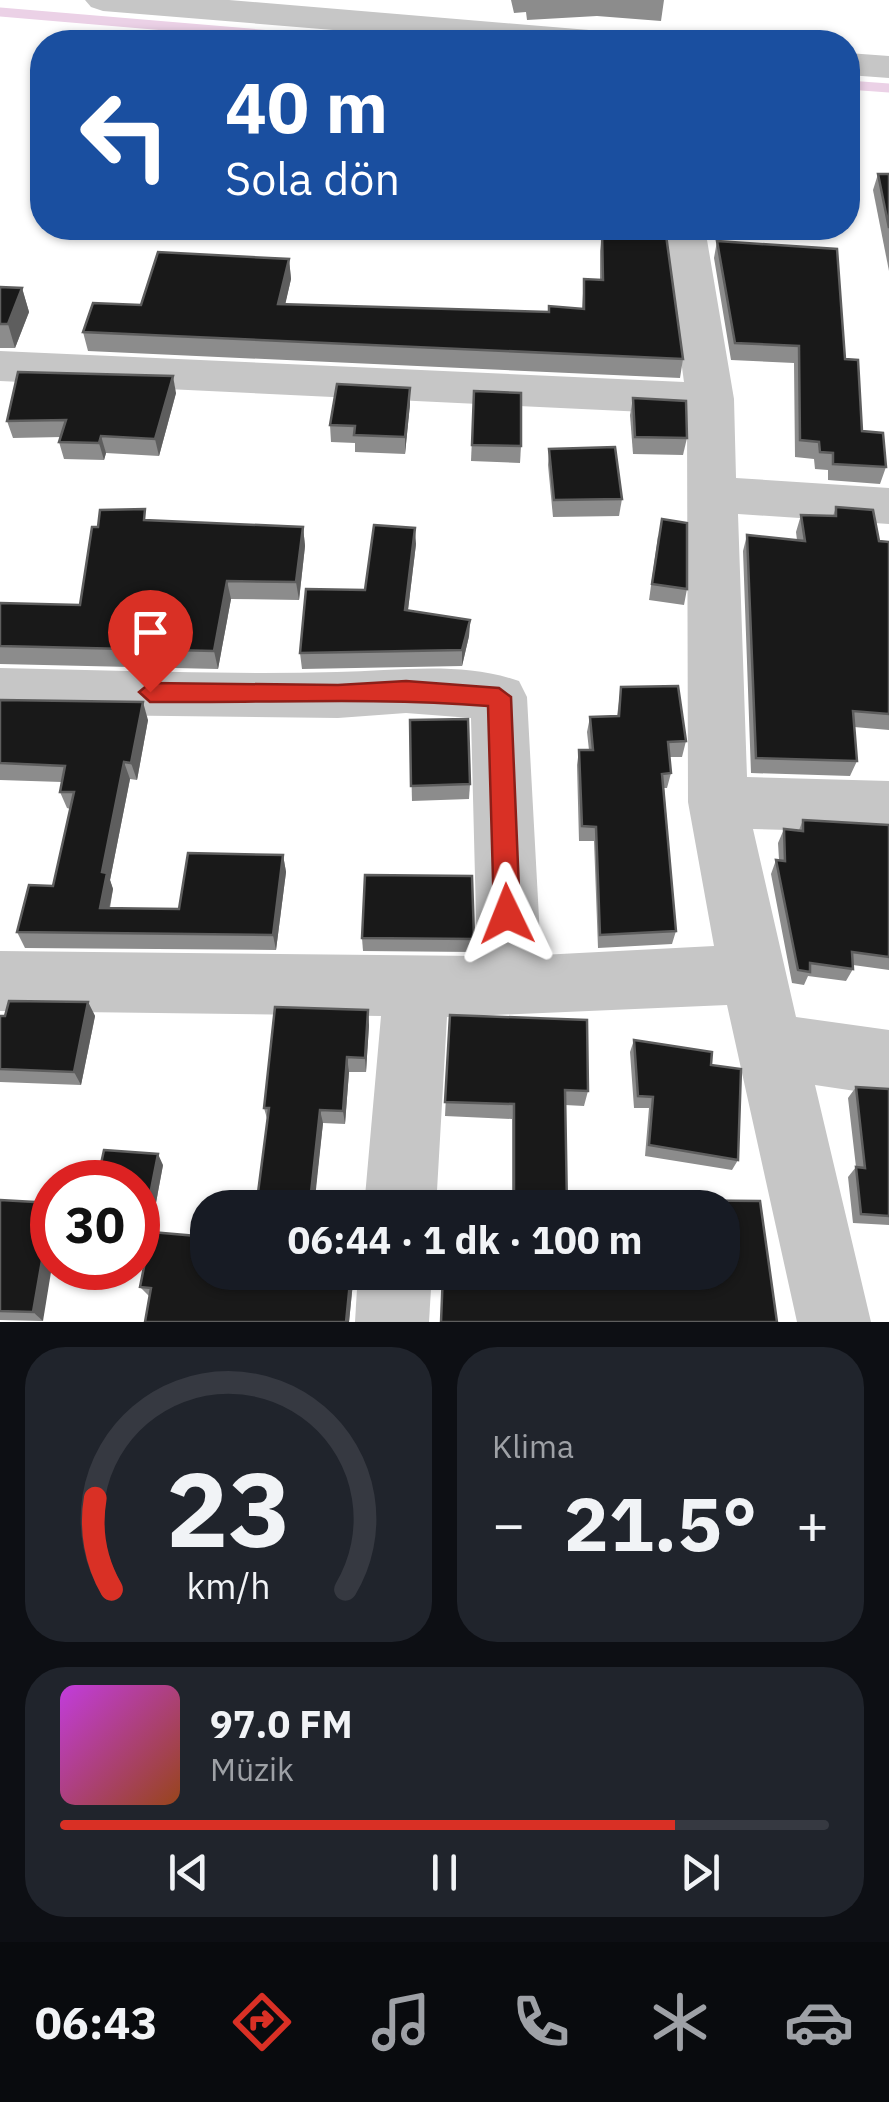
<!DOCTYPE html>
<html lang="tr">
<head>
<meta charset="utf-8">
<style>
	body { margin:0; font-family:"IBM Plex Sans",sans-serif; background:#20242c; color:#f1f3f6; height:100vh; display:flex; flex-direction:column; font-size:38px; white-space:nowrap }
	* { box-sizing:border-box; margin:0 }
	p { font-size:32px; color:#9ea1a6 }
	.icon { flex:none; width:55px; height:55px; fill:none; stroke:currentColor; stroke-width:2; stroke-linecap:round; stroke-linejoin:round }
	.map { position:relative; height:1322px; overflow:hidden }
	.drawer { display:flex; flex-direction:column; gap:25px; padding:25px; background:#0d0f14; flex:1 }
	.drawer>* { flex:none }
	.guide { position:absolute; left:30px; top:30px; width:830px; height:210px; border-radius:40px; box-shadow:0 2px 8px #0004; background:#1a4fa0; color:#fff; overflow:hidden }
	.speed { position:absolute; left:30px; top:1160px; display:flex; gap:20px; font-size:50px; font-weight:700; text-align:center }
	.speed>* { display:grid; place-content:center; width:130px; height:130px; border-radius:50%; background:#171b24; box-shadow:0 2px 8px #0004; line-height:1 }
	.speed .limit { border:15px solid #d22; background:#fff; color:#111 }
	.pin { position:absolute; display:grid; place-items:center; width:85px; height:85px; color:#fff; margin:-102px -42px; border-radius:50% 50% 50% 0; rotate:-45deg; box-shadow:0 0 10px #0007 }
	.pin .icon { rotate:45deg }
	.me { position:absolute; width:110px; margin:-55px; rotate:358deg; stroke-linejoin:round; filter:drop-shadow(0 0 8px #0008) }
	.turn { display:flex; align-items:center; gap:35px; height:210px; padding:0 30px; font-size:45px }
	.turn .icon { width:130px; height:130px; stroke-width:2.5 }
	.turn b { display:block; font-size:70px; line-height:85px }
	.big { font-size:75px; font-weight:700; line-height:1.1 }
	.drawer .tile { flex:1; display:flex; flex-direction:column; justify-content:center; gap:15px; min-width:0; padding:0 35px; border-radius:40px; background:#20242c }
	.drawer .dial { align-items:center; gap:0 }
	.dial svg { height:260px; overflow:visible; fill:none; stroke:#363941; stroke-width:7; stroke-linecap:round; text-anchor:middle }
	.dial text { fill:#f1f3f6; stroke:none }
	.song { display:flex; align-items:center; gap:30px }
	.cover { width:120px; height:120px; border-radius:15px; background:linear-gradient(135deg,hsl(290 70% 55%),hsl(20 70% 35%)) }
	.played { height:10px; border-radius:5px; background:linear-gradient(90deg,#d93025 80%,#363941 80%) }
	.keys { display:flex; justify-content:space-around; direction:ltr }
	.heat { display:flex; justify-content:space-between; align-items:center; font-size:55px; direction:ltr }
	.drawer .tiles { flex:1; display:grid; gap:25px; grid-template-columns:1fr 1fr }
	.tile:last-child { grid-column:span 2 }
	.trip { position:absolute; left:190px; top:1190px; width:550px; height:100px; border-radius:40px; background:#171b24; box-shadow:0 2px 8px #0004; font-weight:700; line-height:100px; text-align:center }
	.menu { display:flex; height:160px; justify-content:space-around; align-items:center; background:#090b0e; color:#9ea1a6 }
	.menu .icon { width:70px; height:70px }
	.menu .on { color:#d93025 }
	.menu b { font-size:45px; color:#f1f3f6 }
	.map>svg:first-child { display:block }
	.lines { fill:none; stroke-linecap:round; stroke-linejoin:round }
	.stream { stroke:#ebd1e6; stroke-width:9 }
	.minor { fill:#c6c6c6; fill-rule:evenodd }
	.wall { fill:#8c8c8c }
	.shaded-wall { fill:#5e5e5e }
	.building { fill:#191919; stroke:#5e5e5e; stroke-width:2.5 }
	.route { fill:#d93025; stroke:#8d1f18; stroke-width:2.5 }
</style>
</head>
<body>
<div class="map">
<svg width="889" height="1322" viewBox="0 0 889 1322">
	<rect width="100%" height="100%" fill="#fff"/>
	<g class="lines">
		<g class="stream">
			<polyline points="0,12 355,42"/>
			<polyline points="848,85 889,88"/>
		</g>
		<g class="minor">
			<polygon points="85,0 229,0 601,31 614,34 619,42 479,42 103,11 91,7"/>
			<polygon points="848,53 889,56 889,78 848,75"/>
			<path d="M663 228H705L734 399 736 478 889 488V524L738 514 747 777 889 781V833L753 829 796 1017 889 1030V1096L815 1085 871 1322H797L727 1005 447 1017 436 1208H364L381 1016 0 1011V951L477 956 471 718 406 713 338 718 0 714V668C112 670 225 675 337 672 397 671 461 661 519 681L527 697 541 955 714 946 688 802 687 414 0 381V351L684 382Z"/>
			<polygon points="358,1272 432,1272 429,1322 355,1322"/>
		</g>
	</g>
	<g class="wall">
		<polygon points="511,0 664,0 661,21 597,16 527,20 526,12 514,13"/>
		<polygon points="878,174 889,174 889,271 873,190"/>
		<polygon points="602,232 683,359 680,378 88,351 83,332 141,305 289,259 291,279 285,304 549,312 582,308 584,279 600,280 600,251"/>
		<polygon points="717,241 845,359 862,431 886,467 880,484 828,480 828,470 815,469 814,459 795,457 794,363 731,360 714,258"/>
		<polygon points="0,287 22,288 29,312 15,348 0,348"/>
		<polygon points="410,388 410,404 405,454 355,452 355,443 331,442 330,425"/>
		<polygon points="474,391 521,446 520,463 471,461"/>
		<polygon points="176,393 159,456 106,453 104,460 64,459 59,442 61,437 13,438 7,421"/>
		<polygon points="633,398 687,438 683,455 633,454 630,415"/>
		<polygon points="549,449 622,499 619,516 553,517 548,465"/>
		<polygon points="836,507 879,541 889,542 889,730 854,727 857,761 850,776 751,773 743,551 747,535 797,540 796,532 801,515 833,516"/>
		<polygon points="148,520 303,527 305,546 299,600 231,599 218,669 0,664 0,603 80,605"/>
		<polygon points="658,536 687,589 684,605 649,600"/>
		<polygon points="416,544 408,610 470,620 469,636 462,666 302,669 300,653 365,590"/>
		<polygon points="621,687 686,741 682,757 669,757 671,773 667,788 664,788 676,931 672,944 598,948 594,841 579,841 577,765 579,750 589,750 587,732 590,717 617,716"/>
		<polygon points="0,700 148,720 137,780 130,779 110,880 113,889 110,908 179,909 283,855 286,872 276,950 25,948 17,932 53,886 70,809 67,808 60,792 62,782 0,780"/>
		<polygon points="410,720 470,784 469,799 412,801"/>
		<polygon points="803,820 889,825 889,970 853,965 853,969 846,981 808,976 804,985 792,983 771,874 776,860 779,860 778,843 784,829 799,830"/>
		<polygon points="362,938 474,939 473,952 363,951"/>
		<polygon points="88,1002 95,1016 81,1085 0,1082 0,1016"/>
		<polygon points="450,1015 588,1091 584,1106 565,1105 567,1208 512,1208 512,1119 445,1116"/>
		<polygon points="369,1025 366,1072 349,1072 345,1124 323,1123 314,1202 256,1208 268,1122 264,1108"/>
		<polygon points="634,1040 711,1065 738,1160 732,1170 645,1156 649,1108 634,1108 630,1052"/>
		<polygon points="856,1087 889,1089 889,1225 853,1223 848,1177 856,1167 848,1098"/>
		<polygon points="163,1165 152,1224 138,1223 138,1182"/>
		<polygon points="0,1200 43,1321 0,1320"/>
		<polygon points="648,1200 760,1201 777,1322 441,1322 443,1273 489,1275 489,1272 590,1272 590,1282 648,1285 647,1272 722,1272 722,1208 645,1208"/>
		<polygon points="354,1272 349,1322 145,1322 150,1297 140,1287"/>
	</g>
	<g class="shaded-wall">
		<polygon points="289,259 291,279 281,323 278,304"/>
		<polygon points="22,288 29,312 15,348 8,324"/>
		<polygon points="173,376 176,393 159,456 155,439"/>
		<polygon points="410,388 410,404 405,454 405,437"/>
		<polygon points="101,436 106,453 104,460 99,443"/>
		<polygon points="303,527 305,546 299,600 296,582"/>
		<polygon points="415,528 416,544 406,626 405,610"/>
		<polygon points="227,581 231,599 218,669 214,651"/>
		<polygon points="470,620 469,636 462,666 462,650"/>
		<polygon points="143,702 148,720 137,780 131,763"/>
		<polygon points="124,762 130,779 110,880 113,889 106,924 100,908 102,872"/>
		<polygon points="283,855 286,872 276,950 273,935"/>
		<polygon points="88,1002 95,1016 81,1085 74,1072"/>
		<polygon points="368,1010 369,1025 366,1072 365,1058"/>
		<polygon points="347,1057 349,1072 345,1124 343,1111"/>
		<polygon points="320,1110 323,1123 314,1208 310,1202"/>
		<polygon points="158,1154 163,1165 152,1224 146,1215"/>
		<polygon points="52,1206 52,1266 43,1321 33,1312"/>
		<polygon points="351,1272 354,1272 349,1322 346,1322"/>
	</g>
	<g class="building">
		<polygon points="878,174 889,174 889,228"/>
		<polygon points="602,232 666,235 683,359 83,332 93,303 141,305 158,252 289,259 278,304 549,312 549,306 584,309 584,279 603,280"/>
		<polygon points="717,241 837,249 845,359 858,360 862,431 883,433 886,467 833,464 833,453 820,452 819,442 800,440 799,346 735,343"/>
		<polygon points="0,287 22,288 8,324 0,324"/>
		<polygon points="18,372 173,376 155,439 101,436 99,443 59,442 66,420 7,421"/>
		<polygon points="337,384 410,388 405,437 354,435 355,426 330,425"/>
		<polygon points="474,391 521,393 521,446 472,445"/>
		<polygon points="633,398 686,401 687,438 635,437"/>
		<polygon points="615,447 622,499 554,500 549,449"/>
		<polygon points="836,507 873,510 879,541 889,542 889,714 853,711 857,761 756,758 747,535 805,541 801,515 836,516"/>
		<polygon points="145,509 144,520 303,527 296,582 227,581 214,651 0,646 0,603 80,605 92,527 98,527 100,510"/>
		<polygon points="662,519 687,523 687,589 652,584"/>
		<polygon points="374,525 415,528 405,610 470,620 462,650 300,653 306,589 365,590"/>
		<polygon points="678,686 686,741 668,742 671,773 662,774 676,931 600,935 596,827 582,826 579,750 593,750 590,717 619,716 621,687"/>
		<polygon points="0,700 143,702 131,763 124,762 102,872 107,873 100,908 179,909 188,853 283,855 273,935 17,932 29,885 53,886 74,792 60,792 65,766 0,763"/>
		<polygon points="468,719 470,784 411,786 410,720"/>
		<polygon points="803,820 889,825 889,957 852,952 853,969 810,963 810,972 798,970 776,860 785,861 784,829 803,831"/>
		<polygon points="365,875 472,876 474,939 362,938"/>
		<polygon points="9,1001 88,1002 74,1072 0,1069 0,1016 5,1016"/>
		<polygon points="275,1007 368,1010 365,1058 347,1057 343,1111 320,1110 310,1202 357,1204 356,1208 256,1208 269,1108 264,1108"/>
		<polygon points="450,1015 587,1020 588,1091 565,1090 567,1208 514,1208 514,1104 445,1102"/>
		<polygon points="634,1040 712,1052 711,1065 741,1069 738,1160 649,1145 653,1097 638,1096"/>
		<polygon points="856,1087 889,1089 889,1216 861,1214 856,1167 865,1168"/>
		<polygon points="104,1150 158,1154 146,1215 138,1214 138,1182 97,1182"/>
		<polygon points="0,1200 52,1203 33,1312 0,1311"/>
		<polygon points="648,1200 760,1201 777,1322 441,1322 443,1273 490,1275 490,1272 590,1272 590,1282 654,1285 653,1272 722,1272 722,1208 648,1208"/>
		<polygon points="151,1232 208,1237 208,1272 351,1272 346,1322 145,1322 151,1288 140,1287"/>
	</g>
	<path class="route" d="M406 681 499 688 511 697 520 914 516 923H498L494 914 488 706C376 697 263 703 150 702L139 692 150 683 338 685Z"/>
</svg>
<div class="speed"><div class="limit">30</div></div>
<div class="pin" style="left:150px;top:692px;background:#d93025"><svg class="icon" aria-label="arrive" viewBox="0 0 24 24"><path d="M6 21V4h12l-3 4 3 4H6"/></svg></div>
<svg class="me" style="left:507px;top:914px" viewBox="-20 -20 40 40"><path d="M0-17L14 15 0 8-14 15z" fill="#d93025" stroke="#fff" stroke-width="4"/></svg>
<div class="trip">06:44 · 1 dk · 100 m</div>
<div class="guide">
<div class="turn"><svg class="icon" aria-label="left" viewBox="0 0 24 24"><path d="M17 20v-9H6M10 6l-5 5 5 5"/></svg><div><b>40 m</b>Sola dön</div></div>
</div>
</div>
<section class="drawer">
<div class="tiles">
<div class="tile dial"><svg viewBox="0 0 100 80">
<path d="M14 69A42 42 0 1 1 86 69"/>
<path d="M14 69A42 42 0 0 1 9 41" stroke="#d93025"/>
<text x="50" y="56" font-size="32" font-weight="700">23</text>
<text x="50" y="72" font-size="11">km/h</text>
</svg></div>
<div class="tile"><p>Klima</p>
<div class="heat"><a>−</a><b class="big">21.5°</b><a>+</a></div>
</div>
<div class="tile">
<div class="song"><i class="cover"></i><div><b>97.0 FM</b><p>Müzik</p></div></div>
<div class="played"></div>
<div class="keys"><svg class="icon" aria-label="previous" viewBox="0 0 24 24"><path d="M18 5L8 12l10 7zM5 5v14"/></svg><svg class="icon" aria-label="pause" viewBox="0 0 24 24"><path d="M8 5v14M16 5v14"/></svg><svg class="icon" aria-label="next" viewBox="0 0 24 24"><path d="M6 5l10 7-10 7zM19 5v14"/></svg></div>
</div>
</div>
</section>
<nav class="menu">
<b>06:43</b>
<svg class="icon on" aria-label="directions" viewBox="0 0 24 24"><path d="M12 3l9 9-9 9-9-9zM9 14v-3h6M13 9l2 2-2 2"/></svg>
<svg class="icon" aria-label="music" viewBox="0 0 24 24"><path d="M9 18V5l10-2v13"/><circle cx="6" cy="18" r="3"/><circle cx="16" cy="16" r="3"/></svg>
<svg class="icon" aria-label="phone" viewBox="0 0 24 24"><path d="M5 4h4l2 5-3 2q2 4 5 5l2-3 5 2v4C11 20 4 13 5 4z"/></svg>
<svg class="icon" aria-label="climate" viewBox="0 0 24 24"><path d="M12 3v18M4 7l16 10M4 17L20 7"/></svg>
<svg class="icon" aria-label="car" viewBox="0 0 24 24"><path d="M5 17H2v-5l4-1 3-4h7l3 4 3 1v5h-3M9 17h6M6 11h13"/><circle cx="7" cy="17" r="2"/><circle cx="17" cy="17" r="2"/></svg>
</nav>
</body>
</html>
